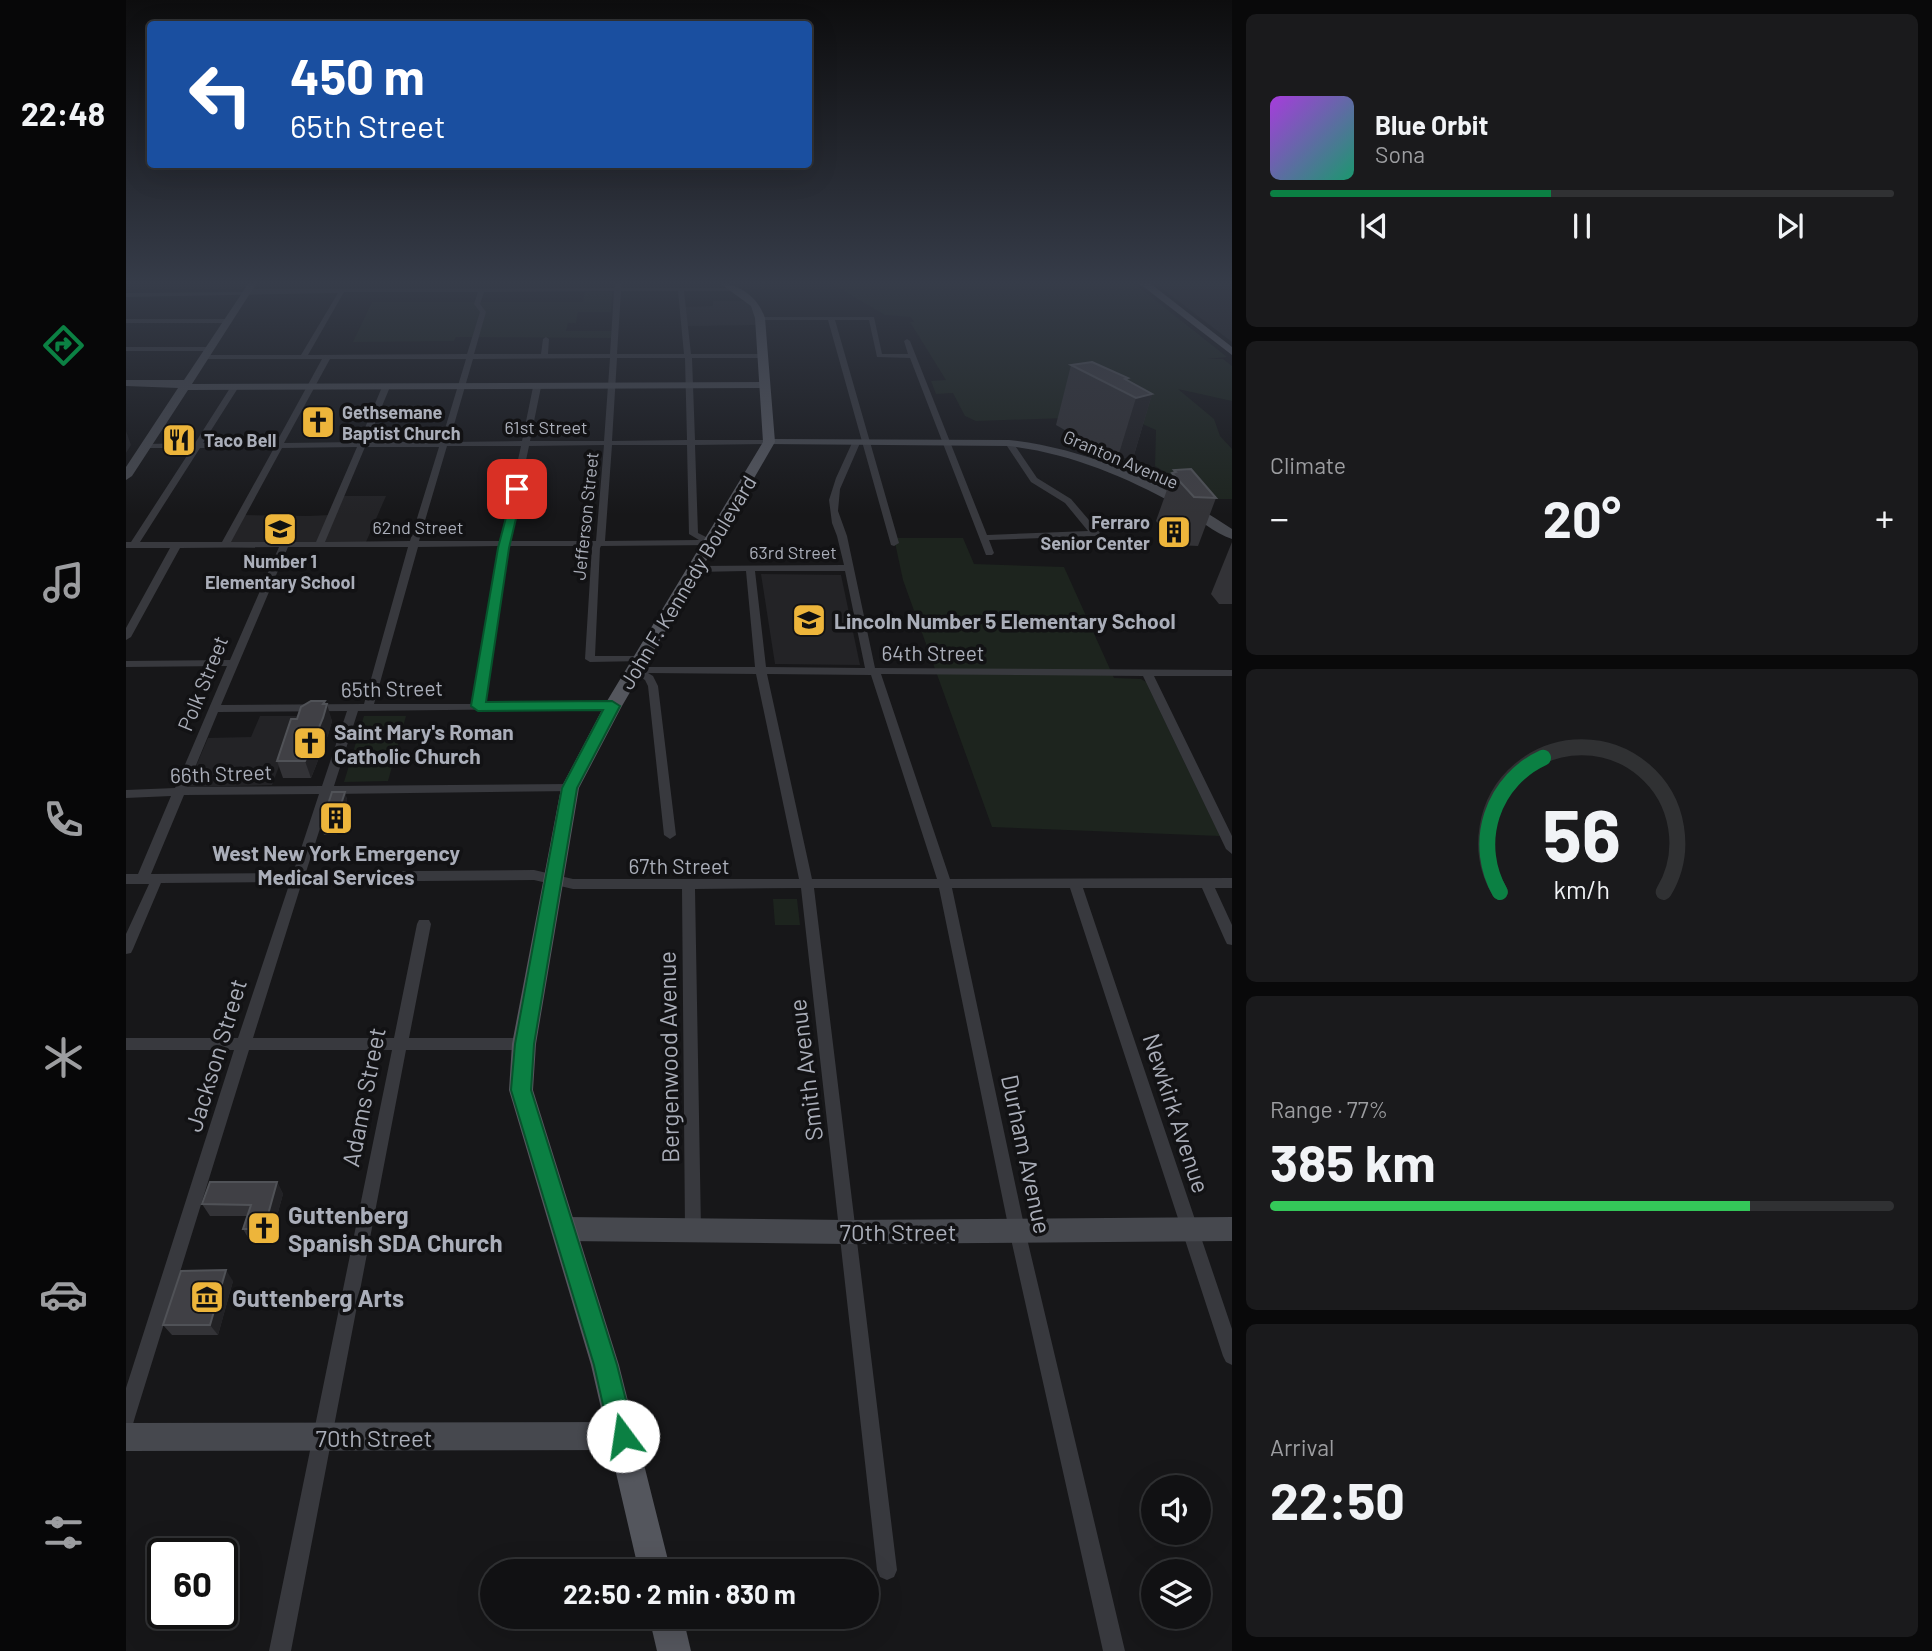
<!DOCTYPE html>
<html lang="en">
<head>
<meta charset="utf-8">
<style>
	body { margin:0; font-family:Barlow,sans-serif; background:#1a1a1c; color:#f1f3f6; height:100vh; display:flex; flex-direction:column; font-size:26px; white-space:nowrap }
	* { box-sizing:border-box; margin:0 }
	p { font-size:23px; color:#9c9da0 }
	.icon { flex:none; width:38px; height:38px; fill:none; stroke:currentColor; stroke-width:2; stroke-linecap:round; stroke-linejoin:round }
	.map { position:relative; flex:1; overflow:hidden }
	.sheet { display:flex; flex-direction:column; gap:14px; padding:14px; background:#09090a; width:700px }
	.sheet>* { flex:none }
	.guide { position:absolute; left:21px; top:21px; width:665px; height:147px; border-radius:7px; box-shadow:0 7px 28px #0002,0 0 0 2px #303133; background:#1a4fa0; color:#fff; overflow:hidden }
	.tools { position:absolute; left:1015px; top:1475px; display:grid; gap:14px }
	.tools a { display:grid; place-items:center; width:70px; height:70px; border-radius:50%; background:#111113; box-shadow:0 7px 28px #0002,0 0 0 2px #303133; font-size:35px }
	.speed { position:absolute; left:21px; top:1538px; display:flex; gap:14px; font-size:35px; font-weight:700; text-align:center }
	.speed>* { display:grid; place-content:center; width:91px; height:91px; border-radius:50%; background:#111113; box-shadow:0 7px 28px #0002,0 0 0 2px #303133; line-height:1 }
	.speed .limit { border:4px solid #111; border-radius:10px; background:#fff; color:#111 }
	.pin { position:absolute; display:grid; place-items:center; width:60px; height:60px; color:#fff; margin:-30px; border-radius:14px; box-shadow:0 4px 10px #0006 }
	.me { position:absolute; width:77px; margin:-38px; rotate:346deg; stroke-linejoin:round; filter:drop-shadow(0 0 5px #0008) }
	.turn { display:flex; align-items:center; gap:24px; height:147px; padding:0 28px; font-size:32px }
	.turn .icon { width:91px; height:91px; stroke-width:2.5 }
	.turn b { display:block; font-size:49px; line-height:60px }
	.big { font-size:52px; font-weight:700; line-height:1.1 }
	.sheet .card { flex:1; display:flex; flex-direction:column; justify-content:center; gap:10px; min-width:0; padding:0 24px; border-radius:10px; background:#1a1a1c }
	.sheet .dial { align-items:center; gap:0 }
	.dial svg { height:182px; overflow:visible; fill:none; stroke:#303133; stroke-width:7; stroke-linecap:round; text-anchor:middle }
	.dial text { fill:#f1f3f6; stroke:none }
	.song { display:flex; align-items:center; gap:21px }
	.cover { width:84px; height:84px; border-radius:10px; background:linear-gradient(135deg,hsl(280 70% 55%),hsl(160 70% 35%)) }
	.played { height:7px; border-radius:4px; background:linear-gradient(90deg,#0b8043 45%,#303133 45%) }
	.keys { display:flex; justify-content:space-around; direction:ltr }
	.heat { display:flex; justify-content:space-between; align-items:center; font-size:38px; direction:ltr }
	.charge { height:10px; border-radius:5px; background:linear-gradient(90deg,#34c759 77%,#303133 0) }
	.trip { position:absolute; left:354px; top:1559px; width:399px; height:70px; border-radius:35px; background:#111113; box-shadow:0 7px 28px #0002,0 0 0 2px #303133; font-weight:700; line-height:70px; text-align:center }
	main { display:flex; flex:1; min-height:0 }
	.menu { display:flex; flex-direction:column; width:126px; justify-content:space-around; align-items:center; background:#070708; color:#9c9da0 }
	.menu .icon { width:49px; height:49px }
	.menu .active { color:#0b8043 }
	.menu b { font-size:32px; color:#f1f3f6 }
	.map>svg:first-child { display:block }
	.built { fill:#232326 }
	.green { fill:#1d241e }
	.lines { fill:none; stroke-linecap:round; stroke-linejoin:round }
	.street { fill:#38393e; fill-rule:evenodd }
	.secondary { fill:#46484e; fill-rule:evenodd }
	.primary { fill:#54565d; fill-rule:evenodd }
	.wall { fill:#333337 }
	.shaded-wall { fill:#222225 }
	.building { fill:#404045; stroke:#505257; stroke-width:2 }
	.route { fill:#0b8043; stroke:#07532c; stroke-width:2 }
	.labels { text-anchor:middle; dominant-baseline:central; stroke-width:7; stroke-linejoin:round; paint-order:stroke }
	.far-poi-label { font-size:18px; font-weight:bold; fill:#aaaeb9; stroke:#121214; text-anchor:start }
	.far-street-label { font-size:18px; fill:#aaaeb9; stroke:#121214 }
	.street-label { font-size:21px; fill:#aaaeb9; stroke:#121214 }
	.poi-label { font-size:21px; font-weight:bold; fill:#aaaeb9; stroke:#121214; text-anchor:start }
	.near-street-label { font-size:24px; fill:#aaaeb9; stroke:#121214 }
	.near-poi-label { font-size:24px; font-weight:bold; fill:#aaaeb9; stroke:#121214; text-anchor:start }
</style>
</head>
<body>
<main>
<nav class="menu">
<b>22:48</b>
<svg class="icon active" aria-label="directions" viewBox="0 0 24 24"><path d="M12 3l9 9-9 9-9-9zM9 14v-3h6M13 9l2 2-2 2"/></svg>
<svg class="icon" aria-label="music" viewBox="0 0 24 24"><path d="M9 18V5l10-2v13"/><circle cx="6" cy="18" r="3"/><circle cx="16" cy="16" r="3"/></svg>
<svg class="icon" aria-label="phone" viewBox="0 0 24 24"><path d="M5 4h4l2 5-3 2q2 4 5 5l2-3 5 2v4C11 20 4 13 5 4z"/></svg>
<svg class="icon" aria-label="climate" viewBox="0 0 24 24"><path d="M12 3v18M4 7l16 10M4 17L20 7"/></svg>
<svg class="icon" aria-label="car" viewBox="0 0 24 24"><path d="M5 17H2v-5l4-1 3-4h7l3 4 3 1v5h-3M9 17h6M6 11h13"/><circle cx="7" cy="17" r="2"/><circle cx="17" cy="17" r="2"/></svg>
<svg class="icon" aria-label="filters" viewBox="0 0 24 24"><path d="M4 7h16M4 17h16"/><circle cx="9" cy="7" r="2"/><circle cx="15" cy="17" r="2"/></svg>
</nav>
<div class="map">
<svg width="1106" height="1651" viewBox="0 0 1106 1651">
	<rect width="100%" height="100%" fill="#171719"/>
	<g class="built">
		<polygon points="1030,284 1106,284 1106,342"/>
		<polygon points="587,301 621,301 627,306 631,325 559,326 557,307 587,306"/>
		<polygon points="214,496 260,496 240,542 195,542"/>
		<polygon points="117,515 183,516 204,515 194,542 102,543"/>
		<polygon points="635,574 715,575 734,665 649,664"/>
		<polygon points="134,716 172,716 146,785 61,787 82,738 125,737"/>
	</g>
	<g class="green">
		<polygon points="706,284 1009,284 1101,357 1081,359 1097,359 1106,366 1106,401 1052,389 1088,419 1094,436 1106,449 1106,499 1084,499 1029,466 1030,430 998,416 850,421 839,416 827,393 810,394 805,381 820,380 784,322 788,322 785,317 759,315"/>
		<polygon points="459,292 486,292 485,312 452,312 450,323 442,323 440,331 486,331 485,338 330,337 328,341 227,342 246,302 457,302"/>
		<polygon points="768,538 837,538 848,564 938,567 988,678 1015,679 1020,682 1094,836 866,827 777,580"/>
		<polygon points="238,716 280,716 262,781 218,782"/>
		<polygon points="647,899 671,899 674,925 649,925"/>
	</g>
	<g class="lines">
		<g class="street">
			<path d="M489 284H495V288H610L608 291H558L565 354H638L642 356 638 358H566L569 440H643L647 442 643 444 569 445 572 533 588 541V545L475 546 474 548 469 656H515L519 657V661L464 662 459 659 466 546H382L358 704 487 703 492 706 491 708 232 711 208 786 444 784 450 788 448 791 205 794 180 872 408 870 447 879H673L630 674 522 673 527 676 532 686 550 835 544 839 538 835 522 686 519 680 504 670 509 667H629L620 571 570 572 565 569 570 566 718 565 711 536 706 523 703 500 710 478 726 443 730 441 734 443 714 489 712 511 721 536 749 668 1106 670V676H1028L1106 836V854L1100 849 1017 676 755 674 824 879 1106 878V888H1089L1106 925V945L1101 944 1099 940 1076 888H957L1106 1329V1365L1100 1362 1097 1356 944 888H826L899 1230 999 1651H977L883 1230 813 888H688L771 1570 768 1577 761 1580 754 1577 751 1570 675 888 569 889 575 1230 573 1236 567 1238 561 1236 559 1230 556 889H447L408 880 176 882 127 1038H268L291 924 293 920H303L305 924 283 1038H398L403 1040 405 1044 403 1048 398 1050H280L165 1651H143L266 1050H123L9 1417 7 1424 0 1426V1388L108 1050H0V1038H112L164 882 35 883 7 949 5 953 0 954V934L23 884H0V874H12L45 796 0 798V790L49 788 101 666 0 667V661L104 660 153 547 54 548 5 637 0 640V628L44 548H0V542H5L66 448H20L16 446 20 444 69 443 104 388 108 386 112 388 77 443H150L196 359H78L74 357 78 355H175L212 293 0 297V293L119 292 121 289 489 288ZM488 291 484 354H422L423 339 420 337 417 339 415 354H348L360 312 354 304 358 292ZM495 291H552L558 354H491ZM218 292H352L348 304 354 312 341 354 182 355ZM484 358 478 441H404L415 387 411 385 407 387 396 441 323 442 347 359ZM491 358H559L561 440 486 441ZM204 359H340L315 442H241L264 387 260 385 256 387 233 442 158 443ZM478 445 470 541H383L403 446ZM486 445H561L563 534 573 540 479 541ZM321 446H395L374 541H293ZM231 447 190 542H105L156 448ZM239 447H313L284 541 199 542ZM74 448H148L96 542H14ZM373 546 347 704H248L292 547ZM162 547H282L238 704 95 705ZM629 571H719L739 668 640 667ZM641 674 745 675 811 879H686ZM221 711 196 786 61 787 92 712ZM193 794 167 873 25 874 58 795Z"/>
			<polygon points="632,317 748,317 756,354 782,354 778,341 781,339 784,341 861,535 962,531 939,503 905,482 879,443 883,441 886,441 911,478 945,499 974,533 969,536 863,540 868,553 866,555 860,555 784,358 751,357 743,320 709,320 773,543 768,546 765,545 702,320 634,320 632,319"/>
			<polygon points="0,319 101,319 104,321 101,323 0,323"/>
			<polygon points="0,347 83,347 86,349 83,351 0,351"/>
		</g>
		<g class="secondary">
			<polygon points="122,284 130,284 66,384 639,382 644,385 639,388 62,390 6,476 0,480 0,467 52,388 0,386 0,380 58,380"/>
			<path d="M643 439 883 440C964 449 1038 484 1106 529V539C1087 533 1068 515 1051 505 998 476 943 453 883 446L639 444 637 442Z"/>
			<polygon points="438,1217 722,1220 1106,1217 1106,1241 722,1244 438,1241 430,1237 426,1229 430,1221"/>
			<polygon points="497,1422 507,1426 511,1436 507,1446 497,1450 0,1451 0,1423"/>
		</g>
		<g class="primary">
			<path d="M595 284C615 284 633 299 639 318L649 442 496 706 453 788 410 1044 407 1090 493 1365 545 1572H513L465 1365 383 1090 386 1044 435 788 478 706 637 442 629 318 625 306Z"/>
			<polygon points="1014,284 1025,284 1106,347 1106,355"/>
			<polygon points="523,1617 557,1617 565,1651 531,1651"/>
		</g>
	</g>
	<g class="wall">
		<polygon points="945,365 1002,380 1026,394 1008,455 991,460 930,425"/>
		<polygon points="1048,470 1090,498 1072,546 1051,545 1030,521"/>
		<polygon points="1106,542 1106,604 1093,604 1085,594"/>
		<polygon points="199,704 206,721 202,735 185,778 157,778 151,761 171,719"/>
		<polygon points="219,792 221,800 211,835 198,835 195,826"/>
		<polygon points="151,1182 157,1194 144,1241 124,1241 117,1229 121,1216 84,1216 76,1204"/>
		<polygon points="107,1281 92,1335 46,1335 37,1325"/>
	</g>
	<g class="shaded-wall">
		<polygon points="1026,394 1008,455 991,460 1010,398"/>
		<polygon points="0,431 5,445 0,453"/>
		<polygon points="199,701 200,707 201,704 206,721 202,735 185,778 179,761"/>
		<polygon points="219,792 221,800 211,835 208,826"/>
		<polygon points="151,1182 157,1194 144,1241 138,1229"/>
		<polygon points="100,1270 107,1281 92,1335 84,1325"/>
	</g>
	<g class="building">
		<polygon points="966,362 1002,378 999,379 1026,394 1010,398 945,365"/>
		<polygon points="1065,469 1090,498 1068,497 1046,473 1050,472 1048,470"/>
		<polygon points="185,701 199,701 197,704 201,704 197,718 179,761 151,761 165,719 171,719 175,707"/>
		<polygon points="206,792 219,792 208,826 195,826"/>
		<polygon points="84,1182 151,1182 138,1229 117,1229 125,1205 76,1204"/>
		<polygon points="100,1270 84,1325 37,1325 55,1271"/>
	</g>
	<linearGradient id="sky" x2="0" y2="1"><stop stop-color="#0d0d0e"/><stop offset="0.55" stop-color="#363c49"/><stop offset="1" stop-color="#363c49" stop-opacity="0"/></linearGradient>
	<rect width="1106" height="515" fill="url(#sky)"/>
	<polygon class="route" points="388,487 397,489 383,548 360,702 486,701 494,706 451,788 408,1044 405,1090 491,1365 509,1436 505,1445 497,1448 488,1445 484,1436 468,1365 385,1090 389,1044 436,788 477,710 352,711 345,706 372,548"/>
	<defs>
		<g id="church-square" transform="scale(1.75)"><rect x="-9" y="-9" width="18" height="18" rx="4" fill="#edb53b" stroke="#121214"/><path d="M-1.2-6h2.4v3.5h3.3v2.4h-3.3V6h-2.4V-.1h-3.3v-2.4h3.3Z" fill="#111"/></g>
		<g id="restaurant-square" transform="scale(1.75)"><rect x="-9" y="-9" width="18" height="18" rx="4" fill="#edb53b" stroke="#121214"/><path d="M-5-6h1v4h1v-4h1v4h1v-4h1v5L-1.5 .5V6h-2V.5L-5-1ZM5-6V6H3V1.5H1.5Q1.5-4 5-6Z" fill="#111"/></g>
		<g id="school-square" transform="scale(1.75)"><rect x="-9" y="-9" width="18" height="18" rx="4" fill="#edb53b" stroke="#121214"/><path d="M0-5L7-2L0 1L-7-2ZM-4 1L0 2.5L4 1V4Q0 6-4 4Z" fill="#111"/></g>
		<g id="building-square" transform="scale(1.75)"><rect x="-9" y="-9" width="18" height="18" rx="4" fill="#edb53b" stroke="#121214"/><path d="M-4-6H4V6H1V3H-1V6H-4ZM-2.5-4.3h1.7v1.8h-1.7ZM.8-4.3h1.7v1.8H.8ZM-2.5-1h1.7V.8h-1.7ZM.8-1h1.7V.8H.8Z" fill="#111"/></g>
		<g id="museum-square" transform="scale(1.75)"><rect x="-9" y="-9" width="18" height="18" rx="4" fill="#edb53b" stroke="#121214"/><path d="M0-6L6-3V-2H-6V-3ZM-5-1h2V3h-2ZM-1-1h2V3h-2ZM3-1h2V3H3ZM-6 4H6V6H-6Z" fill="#111"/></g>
	</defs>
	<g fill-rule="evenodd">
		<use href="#church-square" x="192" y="422"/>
		<use href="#restaurant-square" x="53" y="440"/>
		<use href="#school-square" x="154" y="529"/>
		<use href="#building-square" x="1048" y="532"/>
		<use href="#school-square" x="683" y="620"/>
		<use href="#church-square" x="184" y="743"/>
		<use href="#building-square" x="210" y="818"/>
		<use href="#church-square" x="138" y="1228"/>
		<use href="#museum-square" x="81" y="1297"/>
	</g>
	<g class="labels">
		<g class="far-poi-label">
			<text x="216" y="412">Gethsemane<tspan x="216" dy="21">Baptist Church</tspan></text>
			<text x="78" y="440">Taco Bell</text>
			<text x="1024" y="522" text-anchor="end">Ferraro<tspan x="1024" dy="21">Senior Center</tspan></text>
			<text x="154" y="561" text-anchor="middle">Number 1<tspan x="154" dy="21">Elementary School</tspan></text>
		</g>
		<g class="far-street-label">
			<text x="420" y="427">61st Street</text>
			<text transform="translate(995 459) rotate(23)">Granton Avenue</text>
			<text transform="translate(459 516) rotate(-84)">Jefferson Street</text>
			<text x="292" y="527">62nd Street</text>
			<text x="667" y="552">63rd Street</text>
		</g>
		<g class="street-label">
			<text transform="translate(561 582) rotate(-59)">John F. Kennedy Boulevard</text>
			<text x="807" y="652">64th Street</text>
			<text transform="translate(76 683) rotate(-68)">Polk Street</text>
			<text transform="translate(266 688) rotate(-1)">65th Street</text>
			<text transform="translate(95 773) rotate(-2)">66th Street</text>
			<text x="553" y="865">67th Street</text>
		</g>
		<g class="poi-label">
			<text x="708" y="620">Lincoln Number 5 Elementary School</text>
			<text x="208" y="731">Saint Mary's Roman<tspan x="208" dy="24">Catholic Church</tspan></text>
			<text x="210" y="852" text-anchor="middle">West New York Emergency<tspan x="210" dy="24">Medical Services</tspan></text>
		</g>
		<g class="near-street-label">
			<text transform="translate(89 1055) rotate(-73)">Jackson Street</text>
			<text transform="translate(542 1057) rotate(-91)">Bergenwood Avenue</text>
			<text transform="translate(679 1070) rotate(-97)">Smith Avenue</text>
			<text transform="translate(237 1097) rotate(-79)">Adams Street</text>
			<text transform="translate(1051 1113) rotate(72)">Newkirk Avenue</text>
			<text transform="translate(901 1154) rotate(78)">Durham Avenue</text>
			<text x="772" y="1231">70th Street</text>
			<text x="248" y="1437">70th Street</text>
		</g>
		<g class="near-poi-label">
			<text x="162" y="1214">Guttenberg<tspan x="162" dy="28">Spanish SDA Church</tspan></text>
			<text x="106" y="1297">Guttenberg Arts</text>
		</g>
	</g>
</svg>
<div class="tools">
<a><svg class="icon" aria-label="sound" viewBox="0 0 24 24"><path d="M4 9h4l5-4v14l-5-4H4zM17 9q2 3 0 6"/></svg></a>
<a><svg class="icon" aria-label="layers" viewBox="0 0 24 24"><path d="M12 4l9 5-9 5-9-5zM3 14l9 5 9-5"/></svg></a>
</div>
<div class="speed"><div class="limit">60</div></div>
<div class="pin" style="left:391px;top:489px;background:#d93025"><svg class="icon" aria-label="arrive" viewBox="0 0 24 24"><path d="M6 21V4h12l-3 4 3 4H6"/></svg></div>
<svg class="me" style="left:497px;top:1436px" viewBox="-20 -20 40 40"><circle r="19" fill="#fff"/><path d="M0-13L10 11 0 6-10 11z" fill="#0b8043"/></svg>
<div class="trip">22:50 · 2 min · 830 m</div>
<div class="guide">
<div class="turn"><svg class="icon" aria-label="left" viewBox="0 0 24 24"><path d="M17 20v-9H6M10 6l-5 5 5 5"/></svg><div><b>450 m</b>65th Street</div></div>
</div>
</div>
<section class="sheet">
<div class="card">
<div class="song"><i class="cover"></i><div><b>Blue Orbit</b><p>Sona</p></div></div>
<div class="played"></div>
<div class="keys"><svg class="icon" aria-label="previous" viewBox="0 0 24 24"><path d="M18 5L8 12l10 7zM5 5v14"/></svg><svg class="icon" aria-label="pause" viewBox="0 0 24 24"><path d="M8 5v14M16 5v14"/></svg><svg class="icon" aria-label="next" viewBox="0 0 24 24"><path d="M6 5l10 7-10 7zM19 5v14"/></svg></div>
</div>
<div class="card"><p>Climate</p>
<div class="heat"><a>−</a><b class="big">20°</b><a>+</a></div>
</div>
<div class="card dial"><svg viewBox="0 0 100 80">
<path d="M14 69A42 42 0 1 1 86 69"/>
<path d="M14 69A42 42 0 0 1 33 10" stroke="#0b8043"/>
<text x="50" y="56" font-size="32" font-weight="700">56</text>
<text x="50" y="72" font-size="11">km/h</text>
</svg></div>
<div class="card"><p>Range · 77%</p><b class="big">385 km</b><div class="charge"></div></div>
<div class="card"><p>Arrival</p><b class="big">22:50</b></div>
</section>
</main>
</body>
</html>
